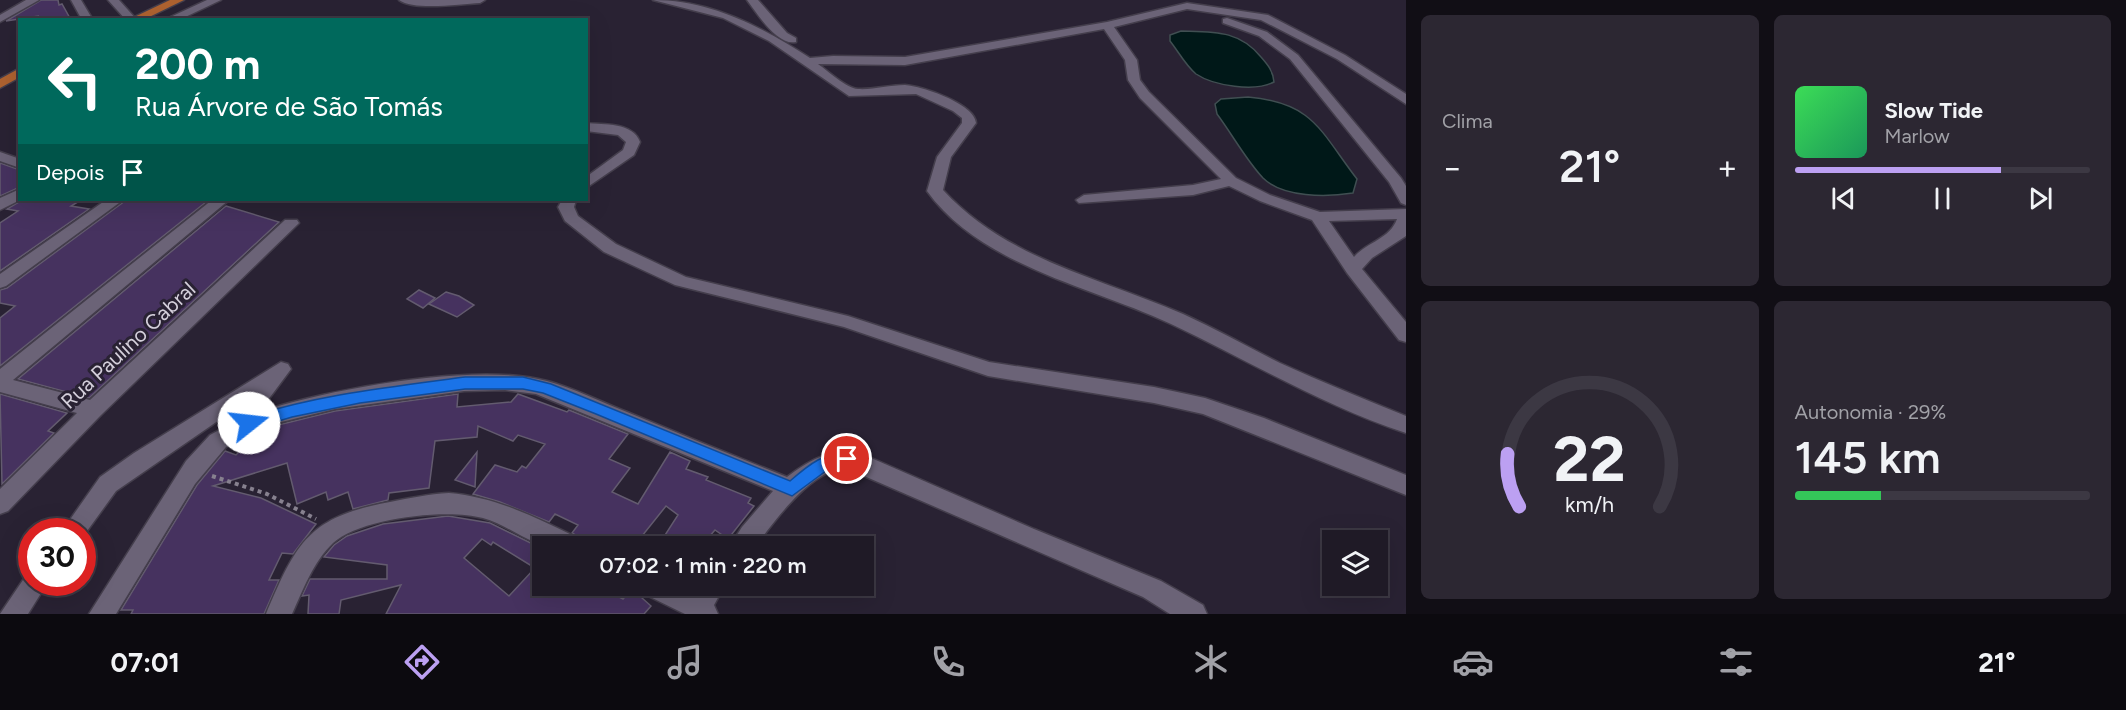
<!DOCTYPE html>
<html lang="pt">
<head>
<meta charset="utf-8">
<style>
	body { margin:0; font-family:Figtree,sans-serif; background:#2c2732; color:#f1f3f6; height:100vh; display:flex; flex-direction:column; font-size:22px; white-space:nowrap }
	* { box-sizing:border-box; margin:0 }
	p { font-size:20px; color:#a1a1a7 }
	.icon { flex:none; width:33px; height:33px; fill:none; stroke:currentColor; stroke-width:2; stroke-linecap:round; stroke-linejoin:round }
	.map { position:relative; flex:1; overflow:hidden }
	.side { display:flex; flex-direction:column; gap:15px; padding:15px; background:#110e15; width:720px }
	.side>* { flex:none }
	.hud { position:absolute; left:18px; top:18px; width:570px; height:183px; border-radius:0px; box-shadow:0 6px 24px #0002,0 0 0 2px #3c3843; background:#00695c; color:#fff; overflow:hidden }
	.buttons { position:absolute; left:1322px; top:530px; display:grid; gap:12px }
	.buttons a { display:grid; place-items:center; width:66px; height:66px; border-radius:0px; background:#1f1a26; box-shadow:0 6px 24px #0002,0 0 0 2px #3c3843; font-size:30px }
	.speed { position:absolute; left:18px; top:518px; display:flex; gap:12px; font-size:30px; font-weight:700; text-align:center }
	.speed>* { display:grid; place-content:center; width:78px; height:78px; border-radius:50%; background:#1f1a26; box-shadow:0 6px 24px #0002,0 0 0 2px #3c3843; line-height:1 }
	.speed .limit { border:9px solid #d22; background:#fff; color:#111 }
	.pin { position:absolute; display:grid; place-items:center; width:51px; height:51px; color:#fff; margin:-26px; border:3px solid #fff; border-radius:50%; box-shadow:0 2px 6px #0007 }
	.me { position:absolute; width:66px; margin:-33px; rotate:74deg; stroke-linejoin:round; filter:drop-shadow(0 0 4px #0008) }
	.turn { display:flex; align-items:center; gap:21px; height:126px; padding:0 18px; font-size:27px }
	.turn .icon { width:78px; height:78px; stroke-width:2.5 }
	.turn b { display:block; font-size:42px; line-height:51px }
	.then { display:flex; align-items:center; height:57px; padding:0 18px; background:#0003; gap:12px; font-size:22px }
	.big { font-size:45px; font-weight:600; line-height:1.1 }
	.side .card { flex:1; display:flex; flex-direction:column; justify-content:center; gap:9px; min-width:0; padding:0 21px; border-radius:9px; background:#2c2732 }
	.side .dial { align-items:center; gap:0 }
	.dial svg { height:156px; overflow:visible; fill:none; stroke:#3c3843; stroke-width:7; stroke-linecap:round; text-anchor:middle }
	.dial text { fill:#f1f3f6; stroke:none }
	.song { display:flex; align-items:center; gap:18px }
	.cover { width:72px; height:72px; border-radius:9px; background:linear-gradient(135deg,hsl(130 70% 55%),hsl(150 70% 35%)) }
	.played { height:6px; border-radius:3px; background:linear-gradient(90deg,#bca0f2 70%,#3c3843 70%) }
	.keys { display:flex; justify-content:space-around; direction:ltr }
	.heat { display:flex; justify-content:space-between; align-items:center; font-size:33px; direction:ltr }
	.charge { height:9px; border-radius:4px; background:linear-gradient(90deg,#34c759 29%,#3c3843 0) }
	.side .tiles { flex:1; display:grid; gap:15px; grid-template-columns:repeat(2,1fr) }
	.trip { position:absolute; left:532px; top:536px; width:342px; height:60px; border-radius:0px; background:#1f1a26; box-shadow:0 6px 24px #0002,0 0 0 2px #3c3843; font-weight:600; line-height:60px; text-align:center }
	.tab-bar { display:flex; height:96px; justify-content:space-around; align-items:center; background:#0c0a0f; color:#a1a1a7 }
	.tab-bar .icon { width:42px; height:42px }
	.tab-bar .on { color:#bca0f2 }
	.tab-bar b { font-size:27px; color:#f1f3f6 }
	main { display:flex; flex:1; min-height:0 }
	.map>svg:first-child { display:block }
	.water { fill:#001818; stroke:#404f52; stroke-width:1.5 }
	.building { fill:#46325f; stroke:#635b6f; stroke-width:1.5; fill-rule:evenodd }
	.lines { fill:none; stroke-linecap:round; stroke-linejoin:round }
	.minor-casing { stroke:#443e4c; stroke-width:3 }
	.major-casing { stroke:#443e4c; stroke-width:3 }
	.path { stroke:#87818f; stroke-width:4; stroke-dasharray:4 4; stroke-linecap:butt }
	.minor { fill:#6b6377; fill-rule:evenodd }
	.major { fill:#ae6230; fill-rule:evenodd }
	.route { fill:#1a73e8; stroke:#114b97; stroke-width:1.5 }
	.labels { text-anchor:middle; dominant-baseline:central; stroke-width:6; stroke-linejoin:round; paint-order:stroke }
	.street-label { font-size:21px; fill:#d4cfdb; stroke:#292233 }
</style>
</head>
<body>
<main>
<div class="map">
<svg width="1406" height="614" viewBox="0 0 1406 614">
	<rect width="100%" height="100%" fill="#292233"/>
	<g class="water">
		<path d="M1181 31C1214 32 1239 30 1261 57 1268 65 1273 71 1274 82 1255 92 1214 86 1196 74 1186 66 1178 51 1170 41V35Z"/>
		<path d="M1248 97C1314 103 1320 131 1357 179L1353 193C1327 197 1283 198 1263 178 1246 160 1232 134 1217 114L1215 104 1221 99Z"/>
	</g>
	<g class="building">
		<polygon points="41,0 58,0 59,5 62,4 71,20 33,20 39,16 6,21"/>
		<polygon points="0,163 20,170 20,187 0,196"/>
		<polygon points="22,200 81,200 71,206 89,209 0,271 0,223 18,211 7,209"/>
		<polygon points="189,200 206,202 0,366 0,318 15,306 0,303 0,290 7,288 125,201"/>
		<polygon points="226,206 279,222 89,398 18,379"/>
		<polygon points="419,290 435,298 423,308 407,299"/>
		<polygon points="446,292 459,296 474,305 457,317 429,304"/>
		<polygon points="0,394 67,413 48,431 54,433 2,484"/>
		<polygon points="458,394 457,407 511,402 518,394 567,412 569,410 628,434 609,459 630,468 612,492 638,504 670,452 690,461 686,469 708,477 706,480 751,498 748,503 754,506 728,539 715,530 701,546 658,546 678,515 666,506 634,546 617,546 598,537 593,545 572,533 578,525 555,514 549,522 500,502 473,494 495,465 517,472 522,466 526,468 545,444 518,435 513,441 478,426 477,437 435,441 429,488 389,493 388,500 353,509 348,492 328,500 326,492 297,504 287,463 213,486 261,498 316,524 293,554 282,553 269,580 279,580 264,614 131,614 133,610 121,610 197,485 225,451 236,455 255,436 254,434 270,427 335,411"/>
		<polygon points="477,452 475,487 455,480"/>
		<path d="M448 516 490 523 543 549V585H596L623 599 632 589 651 606 644 614H386L401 585 341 600 339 614H308L309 595 302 596 310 579H387V565L324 557 334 545 347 536 383 524ZM482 539 491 545 493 542 535 568 509 596 464 558Z"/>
	</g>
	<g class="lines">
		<g class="minor-casing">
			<g id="minor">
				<polygon points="26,0 39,0 0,22 0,15"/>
				<polygon points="71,0 81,0 93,20 82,20"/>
				<polygon points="108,0 119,0 137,20 126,20"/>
				<polygon points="207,0 221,0 179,20 164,20"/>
				<path d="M399 0H485L480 3C461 4 414 11 399 0Z"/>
				<path d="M653 0C711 0 762 27 810 58L833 56 905 57 1107 22 1187 3 1268 15 1345 55 1406 94V104L1337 59 1261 20 1187 9 1114 27 1137 60 1140 80 1149 92 1236 178 1270 195 1320 212 1406 209V236L1372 258 1362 269 1406 322V342L1399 340 1347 273 1312 220 1260 201 1229 186 1193 195 1079 203 1076 200 1084 195 1193 185 1221 179 1140 98 1128 80 1125 60 1104 29 905 65 818 64C828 71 846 88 858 89 873 90 889 85 905 85 922 86 975 104 976 123L951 157 943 190C1006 259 1100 278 1183 314 1216 329 1248 347 1280 363 1322 382 1364 399 1406 416V433C1324 406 1249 361 1171 324 1092 287 981 266 927 191L937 157 962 123V118L953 111 916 94 849 96 769 41 723 18ZM1397 219C1390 239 1367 242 1354 257L1329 221Z"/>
				<path d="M747 0H758L787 33 796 38V42C777 46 757 13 747 0Z"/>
				<polygon points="1227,18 1267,32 1298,55 1401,178 1406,186 1406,205 1401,203 1389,182 1290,59 1259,36 1223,23 1223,19"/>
				<path d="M586 123C604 125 633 122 640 142L634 155 586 188V177L623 150 626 142 618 135 586 131Z"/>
				<polygon points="0,152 20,159 20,168 0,161"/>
				<polygon points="20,189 20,200 0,210 0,198"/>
				<polygon points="106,200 123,200 6,286 0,288 0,274"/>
				<polygon points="212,200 229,200 13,380 90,400 285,220 297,220 299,223 101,415 8,511 0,514 0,489 77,413 0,392 0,369"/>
				<polygon points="562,200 576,200 574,207 578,216 616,244 686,277 848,316 989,362 1154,387 1205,398 1264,418 1406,475 1406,495 1203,414 1154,403 988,376 844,327 675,285 604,252 565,221 558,207"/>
				<path d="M281 362 288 364 291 369 259 412C329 389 476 362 547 381 574 388 601 402 627 412 680 434 734 456 787 477 811 459 832 447 862 454L1034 529 1161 581 1203 605 1207 614H1170L1143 597 848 469C815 465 774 521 756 546H730L742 527 773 491 536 394 505 390 464 391 335 409 269 425 245 435 226 447 195 484 116 614H89L186 461 210 435 238 420 236 414 241 405 116 491 82 538V531H62L100 477 134 453Z"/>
				<path d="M449 493C496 497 537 518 578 538L582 546C571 546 556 549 545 546 524 540 505 524 483 518 447 508 360 518 333 543 313 562 303 590 292 614H266C297 541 309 517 390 502 410 498 429 494 449 493Z"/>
				<polygon points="32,572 32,582 48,582 28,614 0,614 27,574"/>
				<polygon points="639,585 678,585 693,592 698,585 725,585 714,605 718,614 685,614 642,593"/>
			</g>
		</g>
		<g class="major-casing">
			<g id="major">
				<polygon points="170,0 184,0 143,20 128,20"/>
				<polygon points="20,68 20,77 0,88 0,79"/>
			</g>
		</g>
		<polyline class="path" points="212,476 267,494 316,519"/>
		<use href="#minor" class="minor"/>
		<use href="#major" class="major"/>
	</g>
	<path class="route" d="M465 377H523L551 384 790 481C806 467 829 447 852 455L855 459 852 464 826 471 792 496 596 414 543 393 523 389H465L360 403 292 417 249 430 241 423 243 419C315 395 390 387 465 377Z"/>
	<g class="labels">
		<g class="street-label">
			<text transform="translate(128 345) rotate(-43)">Rua Paulino Cabral</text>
		</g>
	</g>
</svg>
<div class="buttons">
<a><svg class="icon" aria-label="layers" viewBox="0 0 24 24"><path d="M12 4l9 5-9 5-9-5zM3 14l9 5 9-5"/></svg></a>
</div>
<div class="speed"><div class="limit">30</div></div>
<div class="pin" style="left:847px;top:459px;background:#d93025"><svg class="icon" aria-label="arrive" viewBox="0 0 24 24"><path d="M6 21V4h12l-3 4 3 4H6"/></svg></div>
<svg class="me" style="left:249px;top:423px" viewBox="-20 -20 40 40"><circle r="19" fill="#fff"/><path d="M0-13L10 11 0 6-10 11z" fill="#1a73e8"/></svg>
<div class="trip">07:02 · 1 min · 220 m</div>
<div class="hud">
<div class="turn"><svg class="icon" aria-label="left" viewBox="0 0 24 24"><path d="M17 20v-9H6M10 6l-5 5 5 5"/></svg><div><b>200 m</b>Rua Árvore de São Tomás</div></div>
<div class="then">Depois<svg class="icon" aria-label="arrive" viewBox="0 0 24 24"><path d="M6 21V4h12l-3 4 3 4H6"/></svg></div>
</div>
</div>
<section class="side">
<div class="tiles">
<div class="card"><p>Clima</p>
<div class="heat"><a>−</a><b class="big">21°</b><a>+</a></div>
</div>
<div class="card">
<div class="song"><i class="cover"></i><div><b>Slow Tide</b><p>Marlow</p></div></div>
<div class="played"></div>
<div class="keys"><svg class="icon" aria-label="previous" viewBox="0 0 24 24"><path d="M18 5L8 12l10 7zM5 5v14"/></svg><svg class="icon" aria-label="pause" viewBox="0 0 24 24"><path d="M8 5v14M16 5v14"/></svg><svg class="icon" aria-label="next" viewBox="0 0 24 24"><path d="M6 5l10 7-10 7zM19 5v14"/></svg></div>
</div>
<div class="card dial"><svg viewBox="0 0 100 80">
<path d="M14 69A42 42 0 1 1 86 69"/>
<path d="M14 69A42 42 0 0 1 8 42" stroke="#bca0f2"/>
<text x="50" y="56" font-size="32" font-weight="700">22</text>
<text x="50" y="72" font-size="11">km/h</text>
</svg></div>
<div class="card"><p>Autonomia · 29%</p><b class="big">145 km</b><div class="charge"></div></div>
</div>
</section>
</main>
<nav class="tab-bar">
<b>07:01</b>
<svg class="icon on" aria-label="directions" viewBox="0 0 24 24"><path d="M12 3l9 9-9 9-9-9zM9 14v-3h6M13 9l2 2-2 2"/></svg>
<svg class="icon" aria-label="music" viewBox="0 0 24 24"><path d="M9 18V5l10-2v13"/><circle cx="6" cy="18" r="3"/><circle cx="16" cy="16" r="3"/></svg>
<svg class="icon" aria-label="phone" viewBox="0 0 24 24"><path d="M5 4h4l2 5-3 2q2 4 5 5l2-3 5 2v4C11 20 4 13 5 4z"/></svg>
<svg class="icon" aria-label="climate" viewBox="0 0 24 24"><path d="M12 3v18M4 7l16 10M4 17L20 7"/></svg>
<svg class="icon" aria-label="car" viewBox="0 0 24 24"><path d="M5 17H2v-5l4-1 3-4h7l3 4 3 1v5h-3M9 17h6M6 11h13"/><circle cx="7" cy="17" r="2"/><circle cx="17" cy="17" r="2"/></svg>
<svg class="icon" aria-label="filters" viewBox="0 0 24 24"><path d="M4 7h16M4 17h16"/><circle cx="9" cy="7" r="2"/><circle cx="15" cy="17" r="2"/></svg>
<b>21°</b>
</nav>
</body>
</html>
